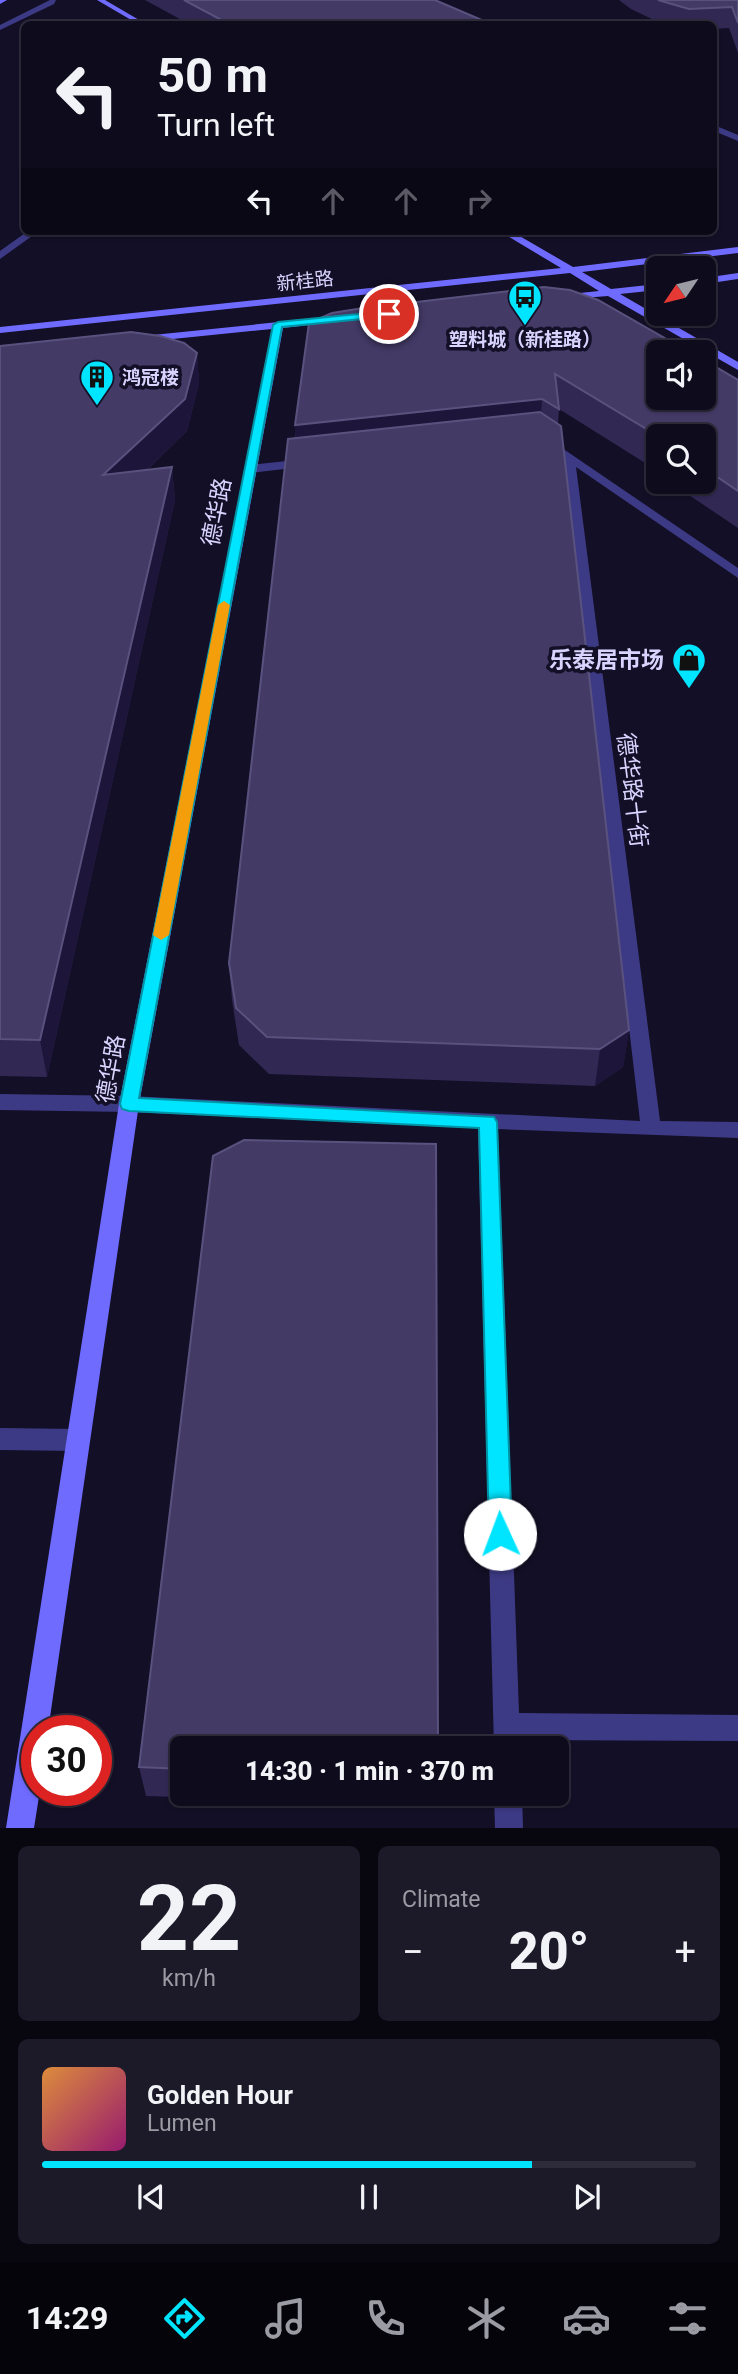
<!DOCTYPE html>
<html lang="en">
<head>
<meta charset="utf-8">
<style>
	body { margin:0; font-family:Roboto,"Noto Sans SC",sans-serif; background:#1c1929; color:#f1f3f6; height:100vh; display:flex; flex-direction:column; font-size:26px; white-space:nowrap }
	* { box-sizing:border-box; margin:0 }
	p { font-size:23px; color:#9b9ba3 }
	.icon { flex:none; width:38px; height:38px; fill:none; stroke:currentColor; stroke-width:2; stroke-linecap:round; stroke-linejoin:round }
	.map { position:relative; height:1828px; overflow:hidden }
	.panel { display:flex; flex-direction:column; gap:18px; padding:18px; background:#08060f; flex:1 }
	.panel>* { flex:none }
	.top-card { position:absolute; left:21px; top:21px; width:696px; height:214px; border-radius:10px; box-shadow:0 2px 5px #0004,0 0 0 2px #2e2b3b; background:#0e0b1c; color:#f1f3f6; overflow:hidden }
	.needle { width:46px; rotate:235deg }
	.tools { position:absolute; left:646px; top:256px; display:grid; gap:14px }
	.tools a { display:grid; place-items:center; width:70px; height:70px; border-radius:10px; background:#0e0b1c; box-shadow:0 2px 5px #0004,0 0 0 2px #2e2b3b; font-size:35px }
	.speed { position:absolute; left:21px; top:1715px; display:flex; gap:14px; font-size:35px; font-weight:700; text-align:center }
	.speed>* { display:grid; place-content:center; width:91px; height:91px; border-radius:50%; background:#0e0b1c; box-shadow:0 2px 5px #0004,0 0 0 2px #2e2b3b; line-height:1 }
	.speed .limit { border:10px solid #d22; background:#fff; color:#111 }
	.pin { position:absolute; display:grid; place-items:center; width:60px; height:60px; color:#fff; margin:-30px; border:4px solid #fff; border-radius:50%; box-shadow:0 2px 7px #0007 }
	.me { position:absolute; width:77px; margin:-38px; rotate:358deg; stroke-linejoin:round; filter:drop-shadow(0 0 5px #0008) }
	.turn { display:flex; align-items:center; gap:24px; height:147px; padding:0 21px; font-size:32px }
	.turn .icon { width:91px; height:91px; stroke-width:2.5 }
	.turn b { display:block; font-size:49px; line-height:60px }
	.lanes { display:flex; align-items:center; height:66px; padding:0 21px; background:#0003; justify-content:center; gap:35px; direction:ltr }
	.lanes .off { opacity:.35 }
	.big { font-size:52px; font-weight:800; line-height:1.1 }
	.panel .card { flex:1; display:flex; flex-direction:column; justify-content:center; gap:10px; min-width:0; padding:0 24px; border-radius:10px; background:#1c1929 }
	.panel .dial { align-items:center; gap:0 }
	.dial b { font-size:91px; line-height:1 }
	.song { display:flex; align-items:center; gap:21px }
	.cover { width:84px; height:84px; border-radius:10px; background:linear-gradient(135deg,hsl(30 70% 55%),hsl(320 70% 35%)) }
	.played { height:7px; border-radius:4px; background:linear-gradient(90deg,#00e5ff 75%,#2e2b3b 75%) }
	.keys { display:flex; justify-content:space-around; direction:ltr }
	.heat { display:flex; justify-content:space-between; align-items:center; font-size:38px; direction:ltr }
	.panel .tiles { flex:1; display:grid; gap:18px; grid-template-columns:1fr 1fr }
	.card:last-child { grid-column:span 2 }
	.trip { position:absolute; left:170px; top:1736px; width:399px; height:70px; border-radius:10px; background:#0e0b1c; box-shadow:0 2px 5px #0004,0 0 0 2px #2e2b3b; font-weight:800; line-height:70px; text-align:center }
	.tab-bar { display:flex; height:112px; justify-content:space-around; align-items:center; background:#06040b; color:#9b9ba3 }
	.tab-bar .icon { width:49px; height:49px }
	.tab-bar .active { color:#00e5ff }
	.tab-bar b { font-size:32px; color:#f1f3f6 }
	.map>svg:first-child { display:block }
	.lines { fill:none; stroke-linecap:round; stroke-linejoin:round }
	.street { fill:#3d3a85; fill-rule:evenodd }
	.secondary { fill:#6f6bff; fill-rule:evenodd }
	.wall { fill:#312854 }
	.shaded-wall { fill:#1d163a }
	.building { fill:#433a66; stroke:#5a527e; stroke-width:2 }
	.route { fill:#00e5ff; stroke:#0095a6; stroke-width:2 }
	.slow { fill:#f59e0b }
	.labels { text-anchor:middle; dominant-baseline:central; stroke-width:7; stroke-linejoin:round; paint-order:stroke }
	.far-street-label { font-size:19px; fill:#d9d4ff; stroke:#130f26 }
	.far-poi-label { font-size:19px; font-weight:bold; fill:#d9d4ff; stroke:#130f26 }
	.street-label { font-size:23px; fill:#d9d4ff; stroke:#130f26 }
	.poi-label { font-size:23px; font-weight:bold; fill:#d9d4ff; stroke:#130f26; text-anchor:end }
</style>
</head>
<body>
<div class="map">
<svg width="738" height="1828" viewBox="0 0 738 1828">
	<rect width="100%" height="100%" fill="#130f26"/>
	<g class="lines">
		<g class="street">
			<polygon points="50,0 56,0 54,4 0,30 0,25"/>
			<polygon points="714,125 738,135 738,141 714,131"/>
			<polygon points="28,231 39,231 0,259 0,251"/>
			<polygon points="562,448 738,568 738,578 576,467 660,1121 738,1122 738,1138 498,1129 519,1713 738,1715 738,1741 520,1740 520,1748 494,1748 478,1128 129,1112 0,1110 0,1094 129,1096 640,1121 562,458 556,452"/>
			<polygon points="306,459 310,460 310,466 250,473 244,469 250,465"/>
			<polygon points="0,1428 78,1429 86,1432 90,1440 86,1448 78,1451 0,1450"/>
			<polygon points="494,1794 522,1794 523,1828 495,1828"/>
		</g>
		<g class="secondary">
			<polygon points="0,0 7,0 0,4"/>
			<polygon points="97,0 105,0 146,24 138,24"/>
			<polygon points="499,231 511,231 573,267 738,247 738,253 582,272 611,289 658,284 658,290 620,294 738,362 738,370 608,296 557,300 557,296 561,295 599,291 570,273 0,333 0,327 561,268"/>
			<polygon points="738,273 738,279 704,284 704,278"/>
			<polygon points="338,316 342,317 342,321 283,328 139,1104 48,1731 37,1731 37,1790 40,1790 34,1828 6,1828 119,1104 272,329 143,342 138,339 143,336"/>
		</g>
	</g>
	<g class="wall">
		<polygon points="145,0 435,0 491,24 189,24"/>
		<polygon points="619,0 738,0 738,53 729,28 714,29 714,24 666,24 658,22 631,9"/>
		<polygon points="309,323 738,380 738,528 674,485 674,481 704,481 704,436 658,436 658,471 559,409 558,424 629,1030 623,1067 595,1086 269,1074 239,1045 232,1000 229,963"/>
		<polygon points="0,346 197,353 199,384 187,431 147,470 172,467 175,500 47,1077 0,1076"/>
		<polygon points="182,1748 182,1794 437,1794 436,1806 146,1796 139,1767"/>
	</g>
	<g class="shaded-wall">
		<polygon points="197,353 199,384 187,431 107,508 103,475"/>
		<polygon points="542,399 540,430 296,457 295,425"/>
		<polygon points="172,467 175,500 47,1077 40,1040"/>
		<polygon points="629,1030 623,1067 595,1086 600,1049"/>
	</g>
	<g class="building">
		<polygon points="184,0 435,0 491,24 229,24"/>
		<polygon points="658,0 738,0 738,23 732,7 689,9"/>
		<polygon points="544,287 570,290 598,300 689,352 658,352 658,397 704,397 704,360 738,380 738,491 704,468 704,436 658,436 555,374 559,409 542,399 295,425 309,323 332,313 357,309"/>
		<polygon points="131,332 160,336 184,343 197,353 185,399 103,475 172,467 40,1040 0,1039 0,346"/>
		<polygon points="540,412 561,426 629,1030 600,1049 267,1037 236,1008 229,963 288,439"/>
		<polygon points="244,1140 436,1144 438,1748 182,1748 182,1769 139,1767 213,1156"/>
	</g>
	<polygon class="route" points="389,311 392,312 392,316 282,327 139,1098 494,1117 497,1122 512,1534 508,1542 500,1545 492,1542 489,1534 479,1128 129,1111 122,1109 120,1104 273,325 278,322"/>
	<polygon class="slow" points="224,601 230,605 169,935 161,940 153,935 218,605"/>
	<defs>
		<g id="bus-pin" transform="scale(1.75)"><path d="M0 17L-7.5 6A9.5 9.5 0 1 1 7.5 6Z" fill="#00e5ff" stroke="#130f26"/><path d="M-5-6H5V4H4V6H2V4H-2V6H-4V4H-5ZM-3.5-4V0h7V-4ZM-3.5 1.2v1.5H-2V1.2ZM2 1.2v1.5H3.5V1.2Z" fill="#111"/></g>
		<g id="building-pin" transform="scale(1.75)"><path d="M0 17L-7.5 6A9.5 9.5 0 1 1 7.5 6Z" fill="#00e5ff" stroke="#130f26"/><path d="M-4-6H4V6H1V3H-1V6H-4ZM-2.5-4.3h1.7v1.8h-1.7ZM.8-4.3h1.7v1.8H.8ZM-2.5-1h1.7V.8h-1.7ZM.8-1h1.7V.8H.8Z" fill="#111"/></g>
		<g id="shop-pin" transform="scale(1.75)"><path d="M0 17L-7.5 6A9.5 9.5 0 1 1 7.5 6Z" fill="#00e5ff" stroke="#130f26"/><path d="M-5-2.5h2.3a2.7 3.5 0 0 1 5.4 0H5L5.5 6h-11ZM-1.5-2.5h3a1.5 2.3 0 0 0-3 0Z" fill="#111"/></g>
	</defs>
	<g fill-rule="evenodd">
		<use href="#bus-pin" x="525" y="297"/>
		<use href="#building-pin" x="97" y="377"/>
		<use href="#shop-pin" x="689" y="660"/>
	</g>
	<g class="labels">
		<g class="far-street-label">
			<text transform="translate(305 281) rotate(-6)">新桂路</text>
		</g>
		<g class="far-poi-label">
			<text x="525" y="339">塑料城（新桂路）</text>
			<text x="122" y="377" text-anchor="start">鸿冠楼</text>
		</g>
		<g class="street-label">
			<text transform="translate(217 512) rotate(-79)">德华路</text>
			<text transform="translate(632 790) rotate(83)">德华路十街</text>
			<text transform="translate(111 1069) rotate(-80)">德华路</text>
		</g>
		<g class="poi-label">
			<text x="664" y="660">乐泰居市场</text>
		</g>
	</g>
</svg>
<div class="tools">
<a><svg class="needle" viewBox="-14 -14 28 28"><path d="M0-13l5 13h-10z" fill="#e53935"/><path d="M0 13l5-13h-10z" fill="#9b9ba3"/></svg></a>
<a><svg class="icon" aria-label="sound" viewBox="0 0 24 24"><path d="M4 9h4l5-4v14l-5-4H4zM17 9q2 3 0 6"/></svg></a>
<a><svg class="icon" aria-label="search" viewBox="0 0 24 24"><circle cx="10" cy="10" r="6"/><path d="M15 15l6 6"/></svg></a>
</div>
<div class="speed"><div class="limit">30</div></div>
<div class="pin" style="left:389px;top:314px;background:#d93025"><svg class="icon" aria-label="arrive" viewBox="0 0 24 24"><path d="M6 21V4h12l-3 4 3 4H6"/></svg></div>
<svg class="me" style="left:500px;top:1534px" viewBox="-20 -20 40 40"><circle r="19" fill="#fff"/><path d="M0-13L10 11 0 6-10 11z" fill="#00e5ff"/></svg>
<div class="trip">14:30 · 1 min · 370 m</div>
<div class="top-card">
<div class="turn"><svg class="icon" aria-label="left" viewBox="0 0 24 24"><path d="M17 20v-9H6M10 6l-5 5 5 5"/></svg><div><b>50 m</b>Turn left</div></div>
<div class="lanes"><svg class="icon" aria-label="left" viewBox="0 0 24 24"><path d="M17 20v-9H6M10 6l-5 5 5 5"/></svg><svg class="icon off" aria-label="ahead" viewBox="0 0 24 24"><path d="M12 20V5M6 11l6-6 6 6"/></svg><svg class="icon off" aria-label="ahead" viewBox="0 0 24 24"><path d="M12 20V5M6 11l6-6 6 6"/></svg><svg class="icon off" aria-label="right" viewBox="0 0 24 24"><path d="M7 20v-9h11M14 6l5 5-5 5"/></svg></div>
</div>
</div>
<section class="panel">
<div class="tiles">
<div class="card dial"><b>22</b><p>km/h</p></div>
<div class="card"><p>Climate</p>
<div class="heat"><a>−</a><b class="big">20°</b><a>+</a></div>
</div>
<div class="card">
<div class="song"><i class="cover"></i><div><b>Golden Hour</b><p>Lumen</p></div></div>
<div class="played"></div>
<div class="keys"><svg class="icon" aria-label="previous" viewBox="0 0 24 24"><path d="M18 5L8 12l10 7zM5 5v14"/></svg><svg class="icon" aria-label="pause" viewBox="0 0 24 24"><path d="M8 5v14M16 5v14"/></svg><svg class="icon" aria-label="next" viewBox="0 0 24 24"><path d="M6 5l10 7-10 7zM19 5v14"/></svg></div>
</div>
</div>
</section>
<nav class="tab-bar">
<b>14:29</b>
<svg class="icon active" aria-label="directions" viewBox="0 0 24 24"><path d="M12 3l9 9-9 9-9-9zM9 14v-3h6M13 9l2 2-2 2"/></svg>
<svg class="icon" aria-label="music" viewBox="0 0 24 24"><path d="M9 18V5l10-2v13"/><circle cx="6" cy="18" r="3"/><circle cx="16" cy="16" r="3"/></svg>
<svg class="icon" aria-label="phone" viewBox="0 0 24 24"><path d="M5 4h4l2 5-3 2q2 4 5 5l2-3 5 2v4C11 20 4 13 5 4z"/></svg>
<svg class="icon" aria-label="climate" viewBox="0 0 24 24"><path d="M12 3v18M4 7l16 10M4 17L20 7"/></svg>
<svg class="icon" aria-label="car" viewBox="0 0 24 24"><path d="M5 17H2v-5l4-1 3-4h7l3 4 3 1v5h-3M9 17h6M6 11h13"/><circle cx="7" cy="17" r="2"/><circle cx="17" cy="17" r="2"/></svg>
<svg class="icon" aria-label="filters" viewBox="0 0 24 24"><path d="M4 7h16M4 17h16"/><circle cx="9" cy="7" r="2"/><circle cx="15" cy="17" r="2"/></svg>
</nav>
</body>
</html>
